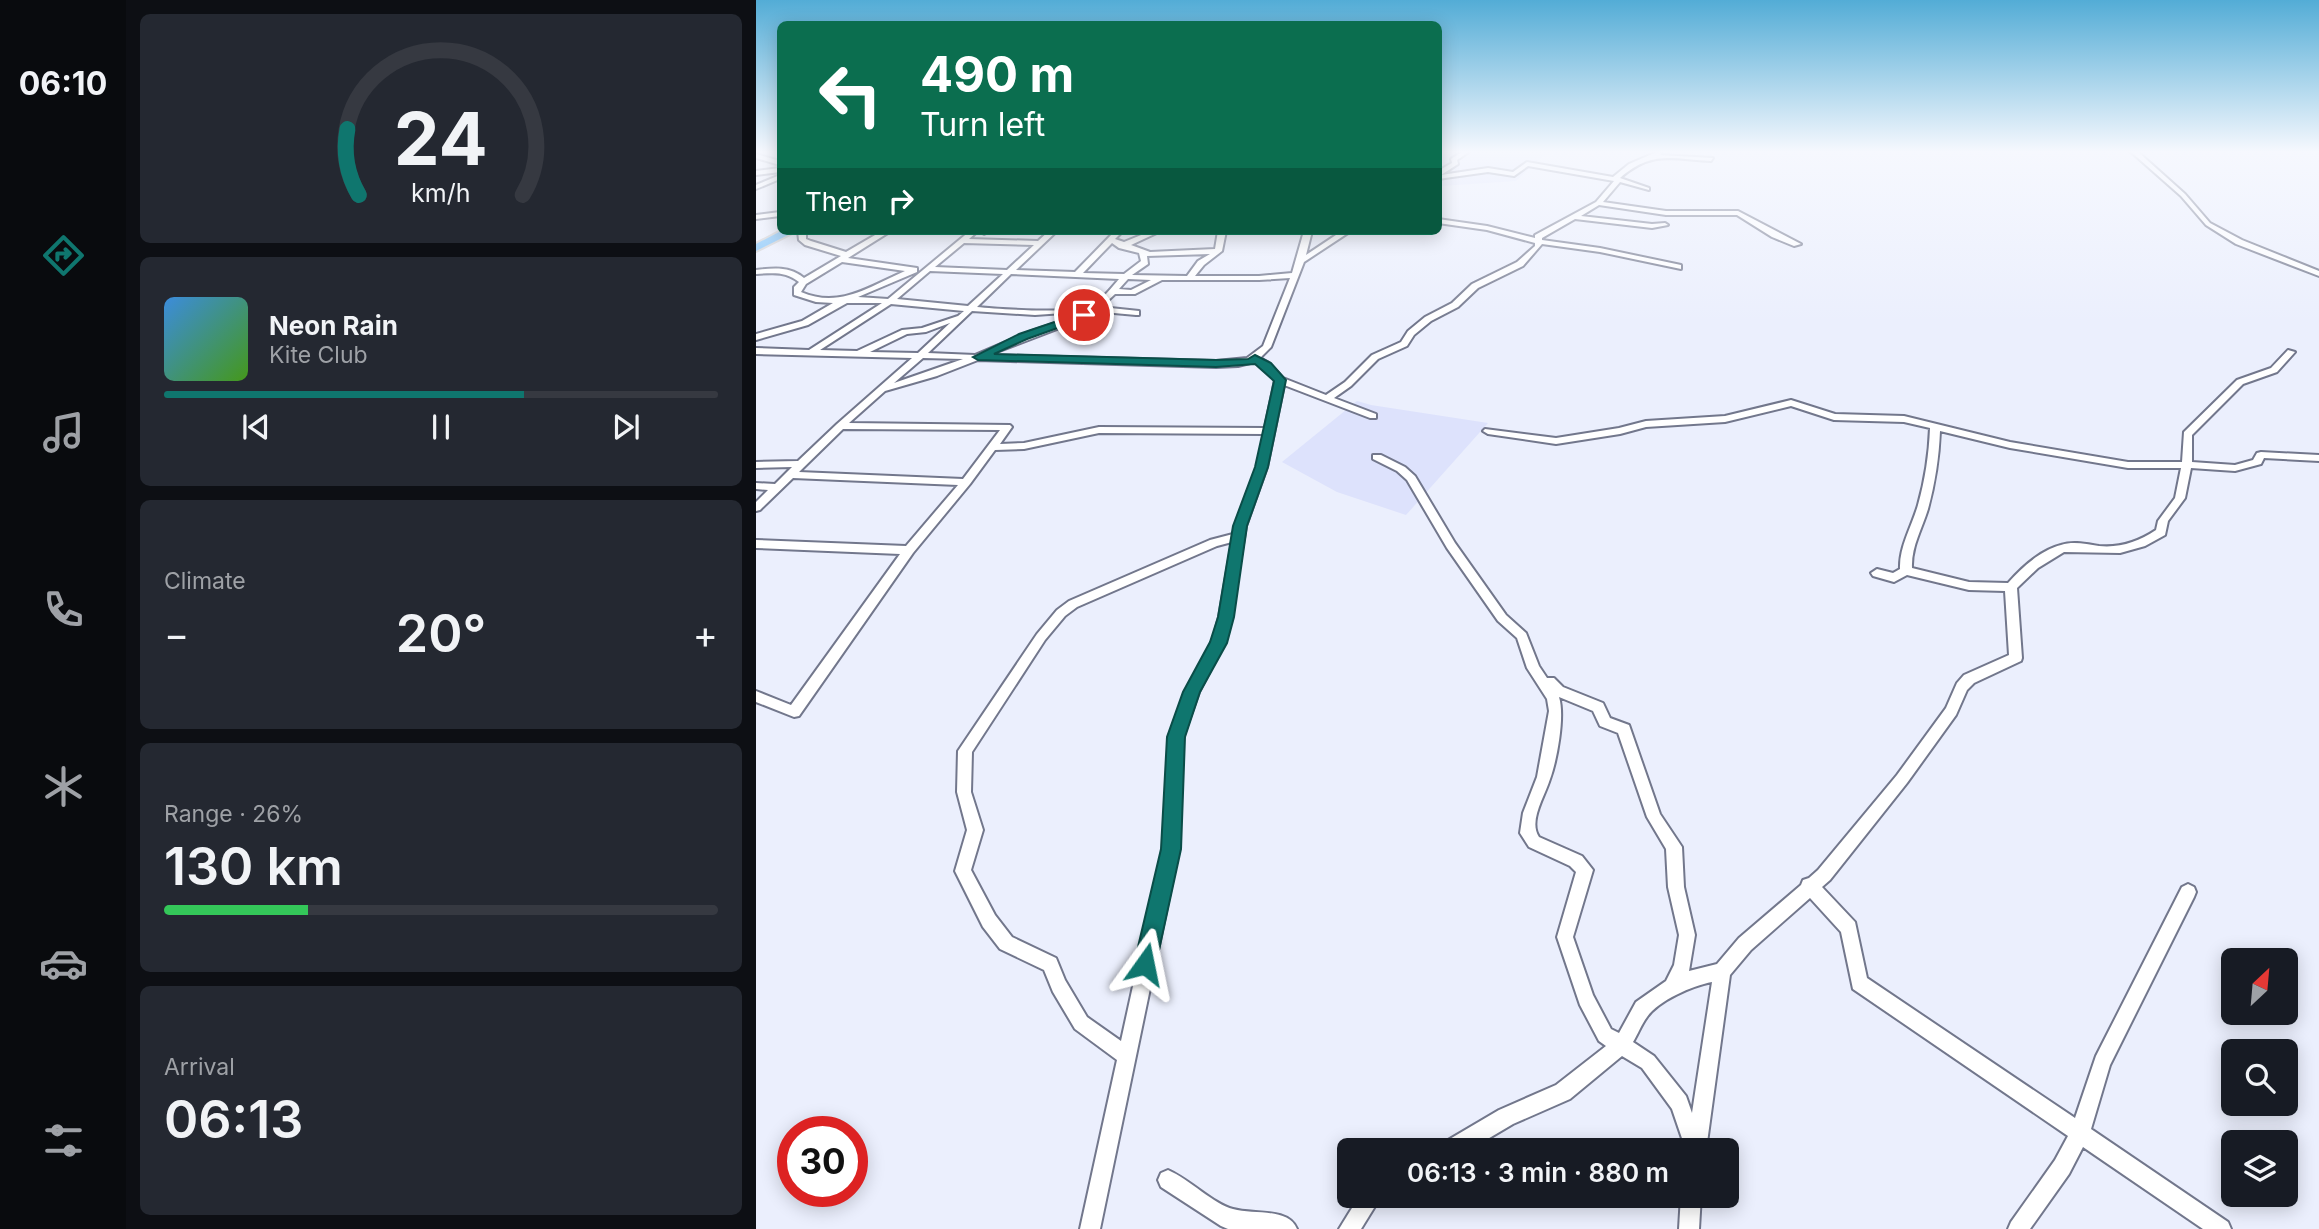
<!DOCTYPE html>
<html lang="en">
<head>
<meta charset="utf-8">
<style>
	body { margin:0; font-family:Inter,sans-serif; background:#242831; color:#f1f3f6; height:100vh; display:flex; flex-direction:column; font-size:26px; white-space:nowrap }
	* { box-sizing:border-box; margin:0 }
	p { font-size:23px; color:#9ea1a6 }
	.icon { flex:none; width:38px; height:38px; fill:none; stroke:currentColor; stroke-width:2; stroke-linecap:round; stroke-linejoin:round }
	.map { position:relative; flex:1; overflow:hidden }
	.side { display:flex; flex-direction:column; gap:14px; padding:14px; background:#0d0f14; width:630px }
	.side>* { flex:none }
	.guide { position:absolute; left:21px; top:21px; width:665px; height:214px; border-radius:10px; box-shadow:0 4px 18px #0003; background:#0b6e4f; color:#fff; overflow:hidden }
	.needle { width:46px; rotate:26deg }
	.controls { position:absolute; left:1465px; top:948px; display:grid; gap:14px }
	.controls a { display:grid; place-items:center; width:77px; height:77px; border-radius:10px; background:#171b24; box-shadow:0 4px 18px #0003; font-size:35px }
	.speed { position:absolute; left:21px; top:1116px; display:flex; gap:14px; font-size:35px; font-weight:700; text-align:center }
	.speed>* { display:grid; place-content:center; width:91px; height:91px; border-radius:50%; background:#171b24; box-shadow:0 4px 18px #0003; line-height:1 }
	.speed .limit { border:10px solid #d22; background:#fff; color:#111 }
	.pin { position:absolute; display:grid; place-items:center; width:60px; height:60px; color:#fff; margin:-30px; border:4px solid #fff; border-radius:50%; box-shadow:0 2px 7px #0007 }
	.me { position:absolute; width:77px; margin:-38px; rotate:12deg; stroke-linejoin:round; filter:drop-shadow(0 0 5px #0008) }
	.turn { display:flex; align-items:center; gap:24px; height:147px; padding:0 28px; font-size:32px }
	.turn .icon { width:91px; height:91px; stroke-width:2.5 }
	.turn b { display:block; font-size:49px; line-height:60px }
	.then { display:flex; align-items:center; height:66px; padding:0 28px; background:#0003; gap:14px; font-size:26px }
	.big { font-size:52px; font-weight:600; line-height:1.1 }
	.side .card { flex:1; display:flex; flex-direction:column; justify-content:center; gap:10px; min-width:0; padding:0 24px; border-radius:10px; background:#242831 }
	.side .dial { align-items:center; gap:0 }
	.dial svg { height:182px; overflow:visible; fill:none; stroke:#363941; stroke-width:7; stroke-linecap:round; text-anchor:middle }
	.dial text { fill:#f1f3f6; stroke:none }
	.song { display:flex; align-items:center; gap:21px }
	.cover { width:84px; height:84px; border-radius:10px; background:linear-gradient(135deg,hsl(210 70% 55%),hsl(100 70% 35%)) }
	.played { height:7px; border-radius:4px; background:linear-gradient(90deg,#0f766e 65%,#363941 65%) }
	.keys { display:flex; justify-content:space-around; direction:ltr }
	.heat { display:flex; justify-content:space-between; align-items:center; font-size:38px; direction:ltr }
	.charge { height:10px; border-radius:5px; background:linear-gradient(90deg,#34c759 26%,#363941 0) }
	.trip { position:absolute; left:581px; top:1138px; width:402px; height:70px; border-radius:10px; background:#171b24; box-shadow:0 4px 18px #0003; font-weight:600; line-height:70px; text-align:center }
	main { display:flex; flex:1; min-height:0 }
	.tabs { display:flex; flex-direction:column; width:126px; justify-content:space-around; align-items:center; background:#090b0e; color:#9ea1a6 }
	.tabs .icon { width:49px; height:49px }
	.tabs .current { color:#0f766e }
	.tabs b { font-size:32px; color:#f1f3f6 }
	.map>svg:first-child { display:block }
	.built { fill:#dde2fc }
	.lines { fill:none; stroke-linecap:round; stroke-linejoin:round }
	.minor-casing { stroke:#72778c; stroke-width:4 }
	.trunk-casing { stroke:#cfcfd1; stroke-width:4 }
	.minor { fill:#fff; fill-rule:evenodd }
	.trunk { fill:#70bcf8; fill-rule:evenodd }
	.route { fill:#0f766e; stroke:#0a4d48; stroke-width:2 }
</style>
</head>
<body>
<main>
<nav class="tabs">
<b>06:10</b>
<svg class="icon current" aria-label="directions" viewBox="0 0 24 24"><path d="M12 3l9 9-9 9-9-9zM9 14v-3h6M13 9l2 2-2 2"/></svg>
<svg class="icon" aria-label="music" viewBox="0 0 24 24"><path d="M9 18V5l10-2v13"/><circle cx="6" cy="18" r="3"/><circle cx="16" cy="16" r="3"/></svg>
<svg class="icon" aria-label="phone" viewBox="0 0 24 24"><path d="M5 4h4l2 5-3 2q2 4 5 5l2-3 5 2v4C11 20 4 13 5 4z"/></svg>
<svg class="icon" aria-label="climate" viewBox="0 0 24 24"><path d="M12 3v18M4 7l16 10M4 17L20 7"/></svg>
<svg class="icon" aria-label="car" viewBox="0 0 24 24"><path d="M5 17H2v-5l4-1 3-4h7l3 4 3 1v5h-3M9 17h6M6 11h13"/><circle cx="7" cy="17" r="2"/><circle cx="17" cy="17" r="2"/></svg>
<svg class="icon" aria-label="filters" viewBox="0 0 24 24"><path d="M4 7h16M4 17h16"/><circle cx="9" cy="7" r="2"/><circle cx="15" cy="17" r="2"/></svg>
</nav>
<section class="side">
<div class="card dial"><svg viewBox="0 0 100 80">
<path d="M14 69A42 42 0 1 1 86 69"/>
<path d="M14 69A42 42 0 0 1 9 40" stroke="#0f766e"/>
<text x="50" y="56" font-size="32" font-weight="700">24</text>
<text x="50" y="72" font-size="11">km/h</text>
</svg></div>
<div class="card">
<div class="song"><i class="cover"></i><div><b>Neon Rain</b><p>Kite Club</p></div></div>
<div class="played"></div>
<div class="keys"><svg class="icon" aria-label="previous" viewBox="0 0 24 24"><path d="M18 5L8 12l10 7zM5 5v14"/></svg><svg class="icon" aria-label="pause" viewBox="0 0 24 24"><path d="M8 5v14M16 5v14"/></svg><svg class="icon" aria-label="next" viewBox="0 0 24 24"><path d="M6 5l10 7-10 7zM19 5v14"/></svg></div>
</div>
<div class="card"><p>Climate</p>
<div class="heat"><a>−</a><b class="big">20°</b><a>+</a></div>
</div>
<div class="card"><p>Range · 26%</p><b class="big">130 km</b><div class="charge"></div></div>
<div class="card"><p>Arrival</p><b class="big">06:13</b></div>
</section>
<div class="map">
<svg width="1563" height="1229" viewBox="0 0 1563 1229">
	<rect width="100%" height="100%" fill="#ebeffd"/>
	<g class="built">
		<polygon points="683,151 792,151 760,181 685,186 683,185"/>
		<polygon points="601,401 615,405 732,423 650,515 581,492 526,462"/>
	</g>
	<g class="lines">
		<g class="minor-casing">
			<g id="minor">
				<path d="M707 151H714L701 160 702 164 685 175 732 168 757 172 771 162 857 177 873 164 903 151 906 153 904 155 957 158 955 161C916 159 896 150 864 178L893 188V190L864 182 847 202 910 211H982L1045 244 1038 246 1016 237 981 215H910L843 205 825 216 896 224 909 223 912 225 896 228 819 219 786 238V240L844 248 925 265V269L844 252 786 244 767 266 722 288 702 307 675 321 658 335 651 346 622 359 595 386 578 398 620 414V418H614L528 385 511 467 490 526 475 617 468 643 443 692 427 737 423 849 344 1229H324L361 1060 319 1029 297 992 288 970 244 949 227 927 199 871 211 830 201 792 202 751 281 634 301 610 313 601 454 540 477 534 501 467 508 434 343 433 268 449 239 450 214 484 157 553 43 716 38 717 0 702V691L35 705 144 554 0 548V540L150 546 202 485 37 478 4 510 0 511V502L12 490 0 489V483L19 484 36 467 0 468V462L42 461 81 424 156 358 0 354V348L53 350 126 303H91L52 325 0 340V334L46 321 77 303 60 302 38 295V287L43 282C30 271 16 273 0 274V270C17 268 34 266 48 278L85 256 49 245 43 240 42 231H50V239L55 241 90 252 126 231H135L92 258 161 268V272L102 297 132 299 214 231H222L213 239 282 241 293 231H301L260 270 319 272 359 231H367L359 239 368 242 395 231H405L375 245 394 252 459 249 462 231H470L466 251 448 265 439 276H503L536 273 548 231H556L550 255 586 231H595L548 262 515 347 504 358 513 363 527 378 570 395 589 382 616 355 645 342 652 331 669 317 696 303 716 284 761 262 779 246V243L731 230 682 223V219L731 226 779 238V235L840 202 858 181 772 166 758 176 732 172 682 179V171L696 163 695 159ZM208 243 278 245 251 270 179 267ZM356 243 363 248 383 253 385 261 368 274 327 273ZM454 254 442 261 431 276 376 275 392 264 391 256ZM86 262 149 271C114 286 84 309 45 292L50 284ZM174 271 247 274 212 306 141 299ZM255 274 363 279C357 286 346 300 337 305 320 315 243 309 221 307ZM534 278 507 346 491 358 460 361 233 355 330 318 331 316 327 314 273 332 219 355 172 353 216 311 279 315 336 311 380 315H383V311L345 307 359 294H379L406 280H503ZM372 279 395 280 375 290 363 289ZM135 304 208 311 202 316 166 328 146 330 101 351 64 350ZM194 323 162 353 114 352 151 334 170 332ZM167 358 207 359 138 383ZM222 360 460 367 482 366 498 362 507 367 519 380 509 428 343 427 268 443 244 444 256 427 254 425 93 423 129 391 181 376ZM87 429 244 430 207 479 43 472ZM476 542 463 617 456 643 429 692 413 737 407 849 365 1041 331 1017 309 980 300 958 256 937 239 915 215 870 227 830 215 792 216 752 289 640 309 616 321 607 461 546Z"/>
				<polygon points="1374,151 1381,151 1429,194 1454,223 1486,240 1563,271 1563,276 1480,244 1450,225 1425,196"/>
				<polygon points="0,154 24,161 24,165 0,158"/>
				<polygon points="24,168 24,172 0,175 0,171"/>
				<polygon points="24,175 24,179 0,189 0,185"/>
				<polygon points="24,212 24,216 0,219 0,215"/>
				<polygon points="224,231 232,231 232,232 228,234"/>
				<path d="M1532 350 1539 352 1521 372 1487 384 1436 435V462L1479 465 1497 460 1501 453 1505 452 1563 455V461L1508 458 1505 464 1479 471 1435 468 1429 498 1412 521 1409 535 1389 546 1364 553 1308 552 1282 568 1261 588 1266 658 1265 661 1218 683 1211 690 1200 715 1151 783 1074 880 1066 887 1099 922 1111 978 1319 1118 1340 1056 1426 887 1432 884 1438 887 1440 892 1438 897 1354 1065 1335 1129 1472 1222 1475 1229H1447L1327 1147 1313 1174 1274 1229H1252L1255 1222 1299 1160 1312 1136 1097 989 1085 932 1054 898 995 950 974 975 950 1150H930L916 1109 886 1068 866 1056 814 1099 757 1124 713 1150H684L687 1143 743 1110 800 1085 850 1046 843 1041 824 1005 801 937 820 872 814 866 773 847 764 833 767 813 781 777 793 711 791 699 771 668 761 638 742 621 691 548 651 480 641 471 617 459V455H625L649 467 659 476 699 543 750 615 770 633 783 666 791 678H798L807 687 847 703 854 718 873 725 904 814 926 847 928 887 939 935 933 971 961 964 983 938 1045 885 1047 880 1053 878 1062 870 1141 775 1190 708 1201 683 1208 675 1253 655 1249 591 1213 590 1151 575 1138 582 1117 576 1115 573 1121 569 1137 573 1144 569C1143 547 1156 526 1162 505 1169 480 1173 454 1174 428L1148 422 1078 420 1035 406 969 422 890 427 864 434 800 444 732 434 727 431 729 429 800 438 863 428 890 421 969 416 1035 400 1079 414 1148 416 1254 442 1372 462H1426L1428 432 1481 380 1515 368ZM1184 431 1254 448 1372 468H1425L1419 498 1402 521 1400 530C1382 542 1364 548 1343 546 1330 544 1317 541 1305 545 1285 550 1265 568 1252 583L1213 582 1156 568C1155 547 1166 529 1172 509 1179 483 1183 457 1184 431ZM803 697 837 711 844 726 862 733 891 817 910 849 912 887 923 935 918 965 910 981 880 1002 863 1033 855 1029 837 995 817 937 837 870 826 856 783 837C772 821 789 796 794 779 801 760 809 716 803 697ZM956 982 936 1113 930 1096 898 1056 877 1042C882 1034 885 1025 891 1017 903 1000 936 986 956 982Z"/>
				<path d="M412 1170C433 1179 459 1205 477 1209 497 1215 532 1207 541 1229H472L465 1226 405 1187 402 1180 405 1173Z"/>
				<polygon points="604,1195 626,1195 605,1229 583,1229"/>
				<polygon points="925,1195 945,1195 943,1229 923,1229"/>
			</g>
		</g>
		<g class="trunk-casing">
			<polygon id="trunk" points="25,231 40,231 0,251 0,244"/>
		</g>
		<use href="#minor" class="minor"/>
		<use href="#trunk" class="trunk"/>
	</g>
	<linearGradient id="sky" x2="0" y2="1"><stop stop-color="#53acd6"/><stop offset="0.47" stop-color="#f6f8fe"/><stop offset="1" stop-color="#f6f8fe" stop-opacity="0"/></linearGradient>
	<rect width="1563" height="323" fill="url(#sky)"/>
	<polygon class="route" points="328,312 332,313 332,317 271,339 238,354 460,360 492,359 499,355 515,363 530,380 512,467 491,526 478,617 471,643 444,692 429,737 425,849 400,964 397,972 389,975 381,972 378,964 405,849 411,737 427,692 454,642 462,617 477,526 499,467 518,381 499,364 460,367 222,360 217,357 263,334"/>
</svg>
<div class="controls">
<a><svg class="needle" viewBox="-14 -14 28 28"><path d="M0-13l5 13h-10z" fill="#e53935"/><path d="M0 13l5-13h-10z" fill="#9ea1a6"/></svg></a>
<a><svg class="icon" aria-label="search" viewBox="0 0 24 24"><circle cx="10" cy="10" r="6"/><path d="M15 15l6 6"/></svg></a>
<a><svg class="icon" aria-label="layers" viewBox="0 0 24 24"><path d="M12 4l9 5-9 5-9-5zM3 14l9 5 9-5"/></svg></a>
</div>
<div class="speed"><div class="limit">30</div></div>
<div class="pin" style="left:328px;top:315px;background:#d93025"><svg class="icon" aria-label="arrive" viewBox="0 0 24 24"><path d="M6 21V4h12l-3 4 3 4H6"/></svg></div>
<svg class="me" style="left:389px;top:964px" viewBox="-20 -20 40 40"><path d="M0-17L14 15 0 8-14 15z" fill="#0f766e" stroke="#fff" stroke-width="4"/></svg>
<div class="trip">06:13 · 3 min · 880 m</div>
<div class="guide">
<div class="turn"><svg class="icon" aria-label="left" viewBox="0 0 24 24"><path d="M17 20v-9H6M10 6l-5 5 5 5"/></svg><div><b>490 m</b>Turn left</div></div>
<div class="then">Then<svg class="icon" aria-label="right" viewBox="0 0 24 24"><path d="M7 20v-9h11M14 6l5 5-5 5"/></svg></div>
</div>
</div>
</main>
</body>
</html>
